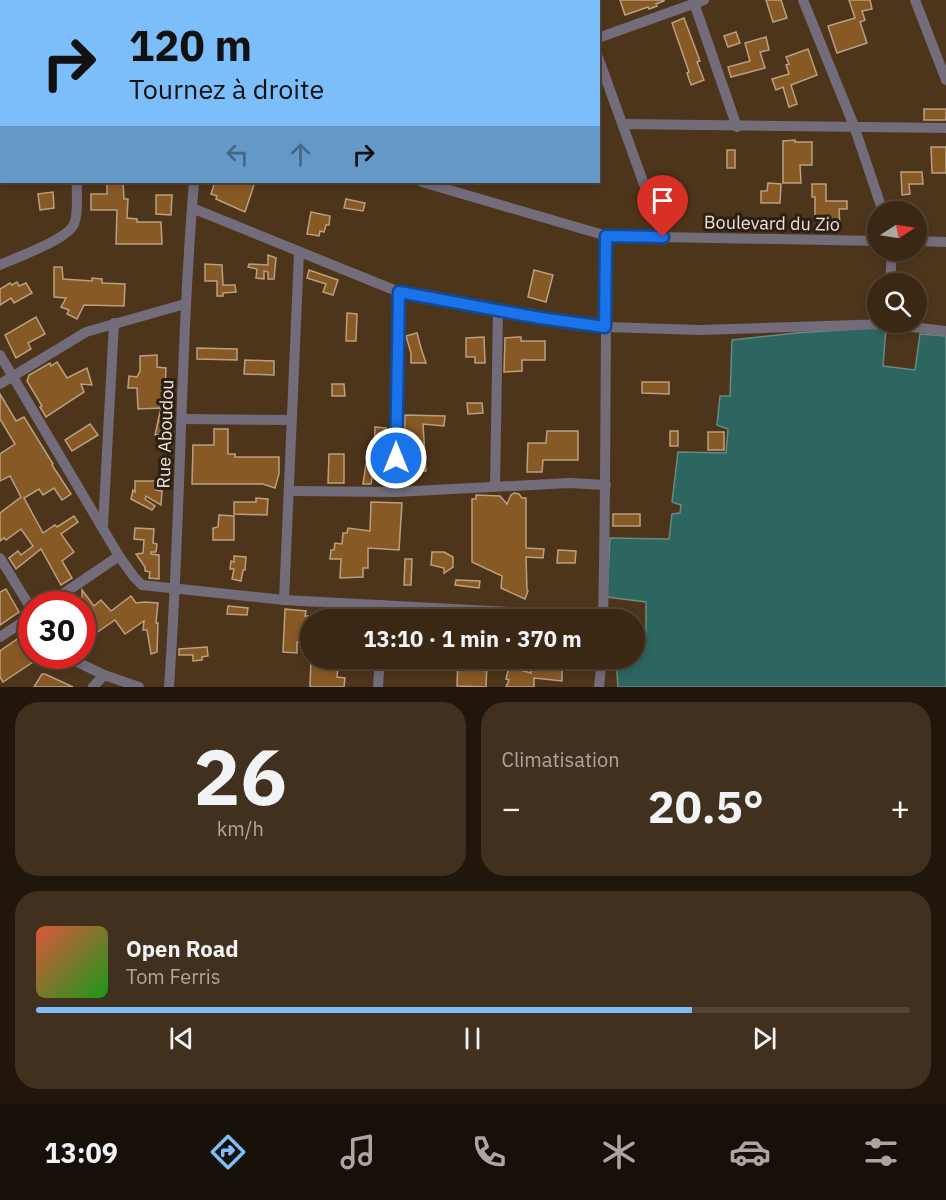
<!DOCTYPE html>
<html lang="fr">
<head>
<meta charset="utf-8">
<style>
	body { margin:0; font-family:"IBM Plex Sans",sans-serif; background:#41301d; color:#f1f3f6; height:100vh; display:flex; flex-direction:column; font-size:22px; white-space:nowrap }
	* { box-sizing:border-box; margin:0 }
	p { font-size:20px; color:#aba6a0 }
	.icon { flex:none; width:33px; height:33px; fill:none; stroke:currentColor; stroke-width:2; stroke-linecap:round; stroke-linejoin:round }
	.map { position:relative; height:687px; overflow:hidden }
	.panel { display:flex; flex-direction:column; gap:15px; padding:15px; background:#20160b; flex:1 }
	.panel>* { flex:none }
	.banner { position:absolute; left:0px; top:0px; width:600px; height:183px; box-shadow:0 3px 9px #0003,0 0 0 2px #544434; background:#7cbef9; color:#111; overflow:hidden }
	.needle { width:39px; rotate:78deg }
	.buttons { position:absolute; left:867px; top:201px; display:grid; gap:12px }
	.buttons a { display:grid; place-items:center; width:60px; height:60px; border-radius:50%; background:#3a2814; box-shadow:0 3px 9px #0003,0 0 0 2px #544434; font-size:30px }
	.speed { position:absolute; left:18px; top:591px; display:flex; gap:12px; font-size:30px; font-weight:700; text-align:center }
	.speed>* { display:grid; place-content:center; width:78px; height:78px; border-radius:50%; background:#3a2814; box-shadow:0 3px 9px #0003,0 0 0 2px #544434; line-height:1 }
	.speed .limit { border:9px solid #d22; background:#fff; color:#111 }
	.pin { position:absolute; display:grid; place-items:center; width:51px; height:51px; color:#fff; margin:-62px -26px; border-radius:50% 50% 50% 0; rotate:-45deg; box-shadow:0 0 6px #0007 }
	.pin .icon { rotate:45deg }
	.me { position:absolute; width:66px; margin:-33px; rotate:0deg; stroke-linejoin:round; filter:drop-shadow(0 0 4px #0008) }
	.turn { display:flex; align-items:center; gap:21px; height:126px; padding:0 30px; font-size:27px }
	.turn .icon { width:78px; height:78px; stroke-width:2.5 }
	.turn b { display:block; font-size:42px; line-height:51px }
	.lanes { display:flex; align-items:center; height:57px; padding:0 30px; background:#0003; justify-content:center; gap:30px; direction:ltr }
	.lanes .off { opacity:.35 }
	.big { font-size:45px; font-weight:800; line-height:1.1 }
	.panel .card { flex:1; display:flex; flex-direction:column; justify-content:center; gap:9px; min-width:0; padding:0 21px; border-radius:24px; background:#41301d }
	.panel .dial { align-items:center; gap:0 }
	.dial b { font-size:78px; line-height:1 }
	.song { display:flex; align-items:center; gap:18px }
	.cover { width:72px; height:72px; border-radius:9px; background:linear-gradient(135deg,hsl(10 70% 55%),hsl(120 70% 35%)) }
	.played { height:6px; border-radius:3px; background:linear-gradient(90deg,#7cbef9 75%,#544434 75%) }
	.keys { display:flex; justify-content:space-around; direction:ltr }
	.heat { display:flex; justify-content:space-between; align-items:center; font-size:33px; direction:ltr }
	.panel .tiles { flex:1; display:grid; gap:15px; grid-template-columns:1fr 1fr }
	.card:last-child { grid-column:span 2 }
	.trip { position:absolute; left:300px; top:609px; width:345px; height:60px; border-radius:30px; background:#3a2814; box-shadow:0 3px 9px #0003,0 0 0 2px #544434; font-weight:800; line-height:60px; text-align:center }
	.menu { display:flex; height:96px; justify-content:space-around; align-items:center; background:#171008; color:#aba6a0 }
	.menu .icon { width:42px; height:42px }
	.menu .selected { color:#7cbef9 }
	.menu b { font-size:27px; color:#f1f3f6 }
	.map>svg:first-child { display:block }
	.water { fill:#2d6560; stroke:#688a82; stroke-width:1.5 }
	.building { fill:#875925; stroke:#bc9f83; stroke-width:1.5 }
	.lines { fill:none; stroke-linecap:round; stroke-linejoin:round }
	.street { stroke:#736c7b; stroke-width:10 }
	.route-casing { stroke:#114b97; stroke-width:15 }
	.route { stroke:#1a73e8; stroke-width:10 }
	.labels { text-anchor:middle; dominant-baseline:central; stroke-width:6; stroke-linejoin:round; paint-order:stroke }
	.street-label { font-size:18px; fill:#f1e2d3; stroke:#2a1f14 }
</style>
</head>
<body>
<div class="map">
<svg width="946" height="687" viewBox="0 0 946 687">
	<rect width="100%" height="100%" fill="#4d351b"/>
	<polygon class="water" points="886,327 883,366 915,370 920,334 946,336 946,687 618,687 616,659 634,658 635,637 646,635 646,602 607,597 610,538 669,539 672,514 680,513 681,505 672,502 678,452 726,453 728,429 717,425 720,396 730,396 732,340 796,333"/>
	<g class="building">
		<polygon points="620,0 664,0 664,1 656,4 657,6 649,9 648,7 625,15"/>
		<polygon points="766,0 781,0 787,18 773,22"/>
		<polygon points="849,0 870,0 872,9 862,11 865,20 860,22 867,43 837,53 828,26 855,18"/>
		<polygon points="684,18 700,61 697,62 704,80 691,85 687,73 689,72 672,23"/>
		<polygon points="736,32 740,43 728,47 724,36"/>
		<polygon points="766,37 769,50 760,52 765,68 731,77 728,67 750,61 745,43"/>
		<polygon points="808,49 817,75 791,85 797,104 789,107 783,87 776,90 772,79 789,74 786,65 789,64 786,57"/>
		<rect x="924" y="109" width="22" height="11"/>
		<polygon points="795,140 795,142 812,142 812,165 800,165 801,183 783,183 783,141"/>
		<polygon points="931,147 946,147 946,173 932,173"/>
		<rect x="727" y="150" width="8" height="18"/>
		<polygon points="901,172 922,172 923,184 909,184 910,194 902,195"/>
		<polygon points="107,182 123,182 124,199 128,199 127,218 137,219 137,222 161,222 162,244 116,244 117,210 91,210 91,194 107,194"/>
		<polygon points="215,182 255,182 245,212 216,199 217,196 211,194"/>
		<polygon points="768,183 781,184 780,203 761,203 761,191 767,191"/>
		<polygon points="812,184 826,184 826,201 847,201 847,209 839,209 840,226 825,226 825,230 818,230 818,218 815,218 815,197 812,197"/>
		<polygon points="53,192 54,208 40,210 38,194"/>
		<polygon points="156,195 172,195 171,215 156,214"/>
		<polygon points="346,199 365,203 363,211 344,208"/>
		<polygon points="311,212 330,216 329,225 326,225 324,232 320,231 319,236 307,234"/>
		<polygon points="268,255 276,258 274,279 268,279 268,272 264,271 264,279 256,278 257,269 248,267 249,264 268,265"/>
		<polygon points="205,264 222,265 223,285 235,285 236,292 223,293 223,296 217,296 217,281 205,281"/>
		<polygon points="54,267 62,267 63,279 92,281 92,278 102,279 102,283 125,284 124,306 84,305 77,319 67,314 69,310 61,307 66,298 54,297"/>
		<polygon points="309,270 338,280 333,295 323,292 326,284 307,278"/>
		<polygon points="534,270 553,275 546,302 528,297"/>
		<polygon points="17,282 19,286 26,283 32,293 14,303 11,298 0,305 0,289 10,283 12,285"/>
		<polygon points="347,313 357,314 356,341 346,341"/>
		<polygon points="36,317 45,334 28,343 31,349 16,358 5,335"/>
		<polygon points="417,333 421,348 426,363 411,363 411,353 406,336"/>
		<polygon points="484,337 485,363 475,363 475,357 466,357 466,338"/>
		<polygon points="518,337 521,337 521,341 545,341 545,360 522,360 522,371 504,372 505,338"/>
		<polygon points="197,348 237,349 237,360 197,359"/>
		<polygon points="157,355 157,367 166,368 165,389 171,388 169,406 171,407 167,424 163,424 164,434 155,435 161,408 138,409 137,388 128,388 129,376 137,377 140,371 140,356"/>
		<polygon points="245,360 274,361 274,375 244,374"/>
		<polygon points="57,362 67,378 87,368 92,385 81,384 84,392 46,417 40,407 42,406 27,381 29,375 50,363 51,366"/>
		<polygon points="642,382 669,382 669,394 642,393"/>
		<polygon points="332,384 344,384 345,396 332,396"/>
		<polygon points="0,394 16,421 24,417 53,464 52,465 71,494 62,500 54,488 43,495 39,489 24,498 43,533 55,525 57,527 74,516 78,522 61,534 74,552 62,561 72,578 61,585 41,549 16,569 9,558 18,551 21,555 33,546 21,529 6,540 4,538 0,541 0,513 21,497 10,476 0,481 0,454 15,444 0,419"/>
		<polygon points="467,403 482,403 483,413 468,414"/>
		<polygon points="405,415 445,416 444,426 423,424 426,471 404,473"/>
		<polygon points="90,424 98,435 72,451 65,440"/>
		<polygon points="375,427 386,428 382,472 374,471"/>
		<polygon points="214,429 228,429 228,454 235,454 235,457 279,457 279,474 275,488 263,484 192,484 193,445 214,445"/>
		<polygon points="547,431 578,431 578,460 543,460 542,472 527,472 528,443 546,443"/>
		<rect x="670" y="431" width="8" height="15"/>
		<rect x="708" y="432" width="16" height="18"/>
		<polygon points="329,454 344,454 344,483 328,483"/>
		<polygon points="366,464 374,466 371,484 363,484"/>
		<polygon points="135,481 156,481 156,490 162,491 161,505 146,496 145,499 155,506 152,510 131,499 133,490 135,492"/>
		<polygon points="514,493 519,494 522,498 526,498 526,548 544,549 543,558 526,557 527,590 528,591 525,599 501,588 502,576 472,562 472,499 476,499 476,495 500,496 507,504 511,495"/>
		<polygon points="256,498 268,499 267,515 234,514 234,502 256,502"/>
		<polygon points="371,502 402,503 399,550 368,548 368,568 363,568 363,577 340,578 341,559 330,559 331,550 334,550 335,543 342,544 343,533 347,533 348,528 370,531"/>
		<rect x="613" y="514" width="27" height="12"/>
		<polygon points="219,515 234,516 234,540 213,540 213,528 218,527"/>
		<polygon points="135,528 154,529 153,543 157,544 156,552 151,552 151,554 159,555 159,579 149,578 150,572 145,571 145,567 136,554 143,553 144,540 134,539"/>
		<polygon points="558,550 576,551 575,563 557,563"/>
		<polygon points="432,552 444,552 453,557 453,567 444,573 444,568 431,565"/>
		<polygon points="234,556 246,557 245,570 243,570 241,581 232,579 234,569 230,569 231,561 234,562"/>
		<polygon points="405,559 412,559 411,585 404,585"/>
		<polygon points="456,580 480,581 479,588 455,585"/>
		<polygon points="6,589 19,612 0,625 0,592"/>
		<polygon points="82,590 94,606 101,600 111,611 131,596 136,603 145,602 158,603 156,623 158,623 157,652 151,654 147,630 143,630 144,621 125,634 115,620 96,633 90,626 82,632"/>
		<polygon points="228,606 248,608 247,615 227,614"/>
		<polygon points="285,609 306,611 305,616 310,616 310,643 297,642 297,653 283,652"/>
		<polygon points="20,637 36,660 3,682 0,677 0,651"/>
		<polygon points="207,647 208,656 202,657 202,660 193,661 193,655 179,655 179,649"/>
		<polygon points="311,658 339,658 337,677 345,678 344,687 310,687"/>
		<polygon points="458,658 467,658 467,662 487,664 486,687 457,686"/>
		<polygon points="544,664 562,665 562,681 534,678 534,687 506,687 509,680 506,679 509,667 531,673 531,667 543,668"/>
		<polygon points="42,674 45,674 73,687 34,687"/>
	</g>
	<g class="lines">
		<g class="street">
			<polyline points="143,0 148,2"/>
			<polyline points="693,0 737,127"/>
			<polyline points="803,0 854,126 883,212"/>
			<polyline points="915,0 946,80"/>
			<polyline points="232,2 232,0"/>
			<polyline points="350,2 351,0"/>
			<polyline points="598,38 704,0"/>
			<polyline points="598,57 663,237"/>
			<polyline points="0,82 2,82"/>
			<polyline points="623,124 946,128"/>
			<polyline points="0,142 2,142"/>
			<polyline points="422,182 607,236 878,241"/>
			<polyline points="192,208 399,292 540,318 605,327 700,330 887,324 946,331"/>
			<polyline points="916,241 946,242"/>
			<path d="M0 265C17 257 67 240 74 224 79 212 76 195 77 182"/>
			<polyline points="890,284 892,250"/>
			<polyline points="0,355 119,556 134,577 142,585 284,600 603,617"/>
			<polyline points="0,384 86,332 185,304"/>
			<polyline points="182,419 291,420"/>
			<polyline points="495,486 498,310"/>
			<polyline points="290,491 396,492 569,483 606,485"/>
			<polyline points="396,492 399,292"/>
			<polyline points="103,526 114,323"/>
			<polyline points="0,558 32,610"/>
			<polyline points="284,600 299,253"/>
			<polyline points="48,604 119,556"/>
			<polyline points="382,620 382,605"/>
			<path d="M603 620C606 492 605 364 607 236"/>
			<polyline points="0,637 32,616"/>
			<polyline points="65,656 104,675 139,687"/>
			<polyline points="93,687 104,675"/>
			<path d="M169 687C181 519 180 350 194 182"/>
			<polyline points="378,687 380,658"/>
			<polyline points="599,687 602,658"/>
		</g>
	</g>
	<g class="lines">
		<g class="route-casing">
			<polyline id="route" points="396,458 399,292 540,318 605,327 606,236 663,237"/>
		</g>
		<use href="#route" class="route"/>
	</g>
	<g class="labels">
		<g class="street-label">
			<text transform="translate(772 223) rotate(1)">Boulevard du Zio</text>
			<text transform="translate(165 434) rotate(-88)">Rue Aboudou</text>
		</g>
	</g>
</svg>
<div class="buttons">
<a><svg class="needle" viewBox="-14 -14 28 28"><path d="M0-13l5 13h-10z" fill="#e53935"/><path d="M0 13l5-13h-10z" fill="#aba6a0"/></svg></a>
<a><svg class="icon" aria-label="search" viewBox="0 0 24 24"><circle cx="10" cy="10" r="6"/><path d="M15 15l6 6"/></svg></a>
</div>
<div class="speed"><div class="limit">30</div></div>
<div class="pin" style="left:663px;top:237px;background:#d93025"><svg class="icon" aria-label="arrive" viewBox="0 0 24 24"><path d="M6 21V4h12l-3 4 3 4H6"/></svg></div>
<svg class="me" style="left:396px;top:458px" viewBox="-20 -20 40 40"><circle r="17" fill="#1a73e8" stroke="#fff" stroke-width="3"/><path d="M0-11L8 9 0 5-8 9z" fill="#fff"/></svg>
<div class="trip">13:10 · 1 min · 370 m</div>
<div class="banner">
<div class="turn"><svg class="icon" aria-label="right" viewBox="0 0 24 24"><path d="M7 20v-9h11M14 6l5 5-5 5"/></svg><div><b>120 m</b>Tournez à droite</div></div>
<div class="lanes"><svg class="icon off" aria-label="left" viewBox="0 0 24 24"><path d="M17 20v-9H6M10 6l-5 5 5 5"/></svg><svg class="icon off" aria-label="ahead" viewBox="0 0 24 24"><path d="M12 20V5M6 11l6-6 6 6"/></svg><svg class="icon" aria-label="right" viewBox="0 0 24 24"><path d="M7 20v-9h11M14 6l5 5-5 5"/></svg></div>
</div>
</div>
<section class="panel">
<div class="tiles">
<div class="card dial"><b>26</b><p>km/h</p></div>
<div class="card"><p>Climatisation</p>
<div class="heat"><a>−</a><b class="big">20.5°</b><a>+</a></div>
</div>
<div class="card">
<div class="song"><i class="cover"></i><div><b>Open Road</b><p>Tom Ferris</p></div></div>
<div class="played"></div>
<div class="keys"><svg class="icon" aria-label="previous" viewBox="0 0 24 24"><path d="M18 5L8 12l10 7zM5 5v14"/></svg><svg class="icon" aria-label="pause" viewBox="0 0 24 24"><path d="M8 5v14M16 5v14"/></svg><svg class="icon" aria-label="next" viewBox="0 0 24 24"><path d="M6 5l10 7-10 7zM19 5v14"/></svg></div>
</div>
</div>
</section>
<nav class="menu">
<b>13:09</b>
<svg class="icon selected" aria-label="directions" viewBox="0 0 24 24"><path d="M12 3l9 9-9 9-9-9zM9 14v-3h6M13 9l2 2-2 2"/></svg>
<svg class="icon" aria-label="music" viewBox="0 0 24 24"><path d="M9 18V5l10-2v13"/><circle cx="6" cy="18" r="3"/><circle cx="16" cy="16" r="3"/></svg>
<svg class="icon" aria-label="phone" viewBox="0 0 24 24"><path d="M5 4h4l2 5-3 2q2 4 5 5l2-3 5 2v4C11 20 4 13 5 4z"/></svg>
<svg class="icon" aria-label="climate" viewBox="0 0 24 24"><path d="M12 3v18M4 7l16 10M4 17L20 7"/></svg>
<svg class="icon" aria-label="car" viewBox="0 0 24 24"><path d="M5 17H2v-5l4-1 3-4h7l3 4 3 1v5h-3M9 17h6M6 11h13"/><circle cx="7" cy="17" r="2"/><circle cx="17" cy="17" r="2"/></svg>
<svg class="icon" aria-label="filters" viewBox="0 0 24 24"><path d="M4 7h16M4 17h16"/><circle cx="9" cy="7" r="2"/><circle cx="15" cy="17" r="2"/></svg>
</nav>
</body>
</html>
